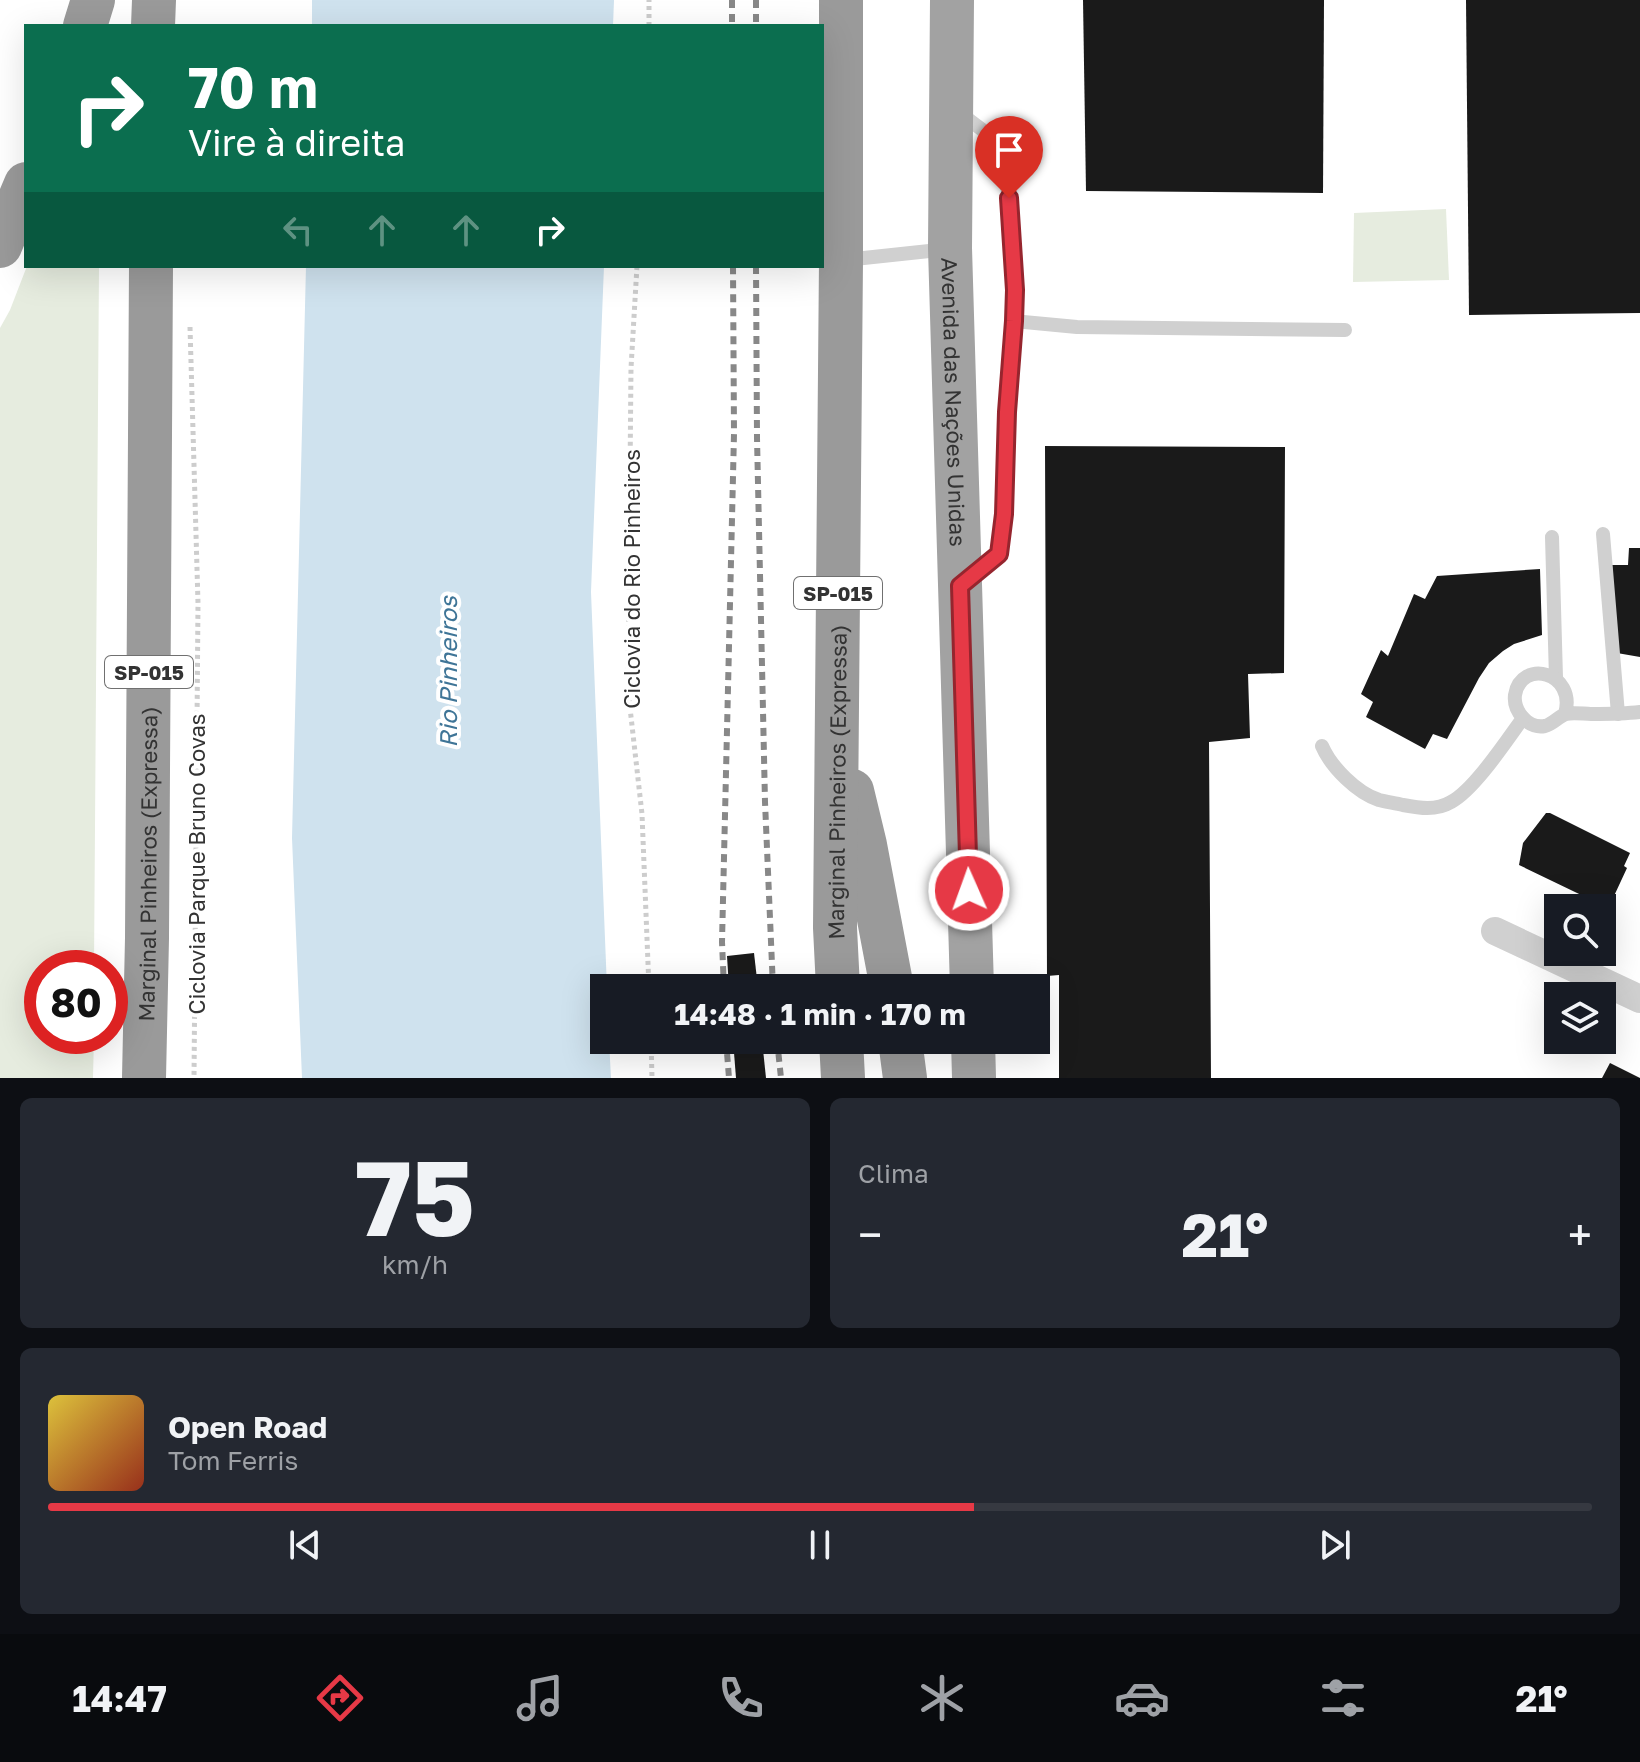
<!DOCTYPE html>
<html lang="pt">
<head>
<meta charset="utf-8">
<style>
	body { margin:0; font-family:"Golos Text",sans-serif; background:#242831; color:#f1f3f6; height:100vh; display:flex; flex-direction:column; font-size:30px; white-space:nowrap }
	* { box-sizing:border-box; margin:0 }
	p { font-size:26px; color:#9ea1a6 }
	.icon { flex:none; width:44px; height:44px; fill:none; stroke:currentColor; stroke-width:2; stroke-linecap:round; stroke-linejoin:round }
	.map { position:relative; height:1078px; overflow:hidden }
	.side { display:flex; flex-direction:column; gap:20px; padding:20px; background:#0d0f14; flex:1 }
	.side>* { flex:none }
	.top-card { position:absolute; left:24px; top:24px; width:800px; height:244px; border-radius:0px; box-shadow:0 8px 32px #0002; background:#0b6e4f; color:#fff; overflow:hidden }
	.buttons { position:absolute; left:1544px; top:894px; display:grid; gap:16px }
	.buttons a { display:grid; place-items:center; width:72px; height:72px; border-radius:0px; background:#171b24; box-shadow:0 8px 32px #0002; font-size:40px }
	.speed { position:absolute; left:24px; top:950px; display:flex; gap:16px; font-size:40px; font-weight:700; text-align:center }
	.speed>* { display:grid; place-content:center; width:104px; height:104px; border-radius:50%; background:#171b24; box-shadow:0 8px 32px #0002; line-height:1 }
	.speed .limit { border:12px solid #d22; background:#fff; color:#111 }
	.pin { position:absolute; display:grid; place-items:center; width:68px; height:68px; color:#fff; margin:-82px -34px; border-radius:50% 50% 50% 0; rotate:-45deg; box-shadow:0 0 8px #0007 }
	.pin .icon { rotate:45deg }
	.me { position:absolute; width:88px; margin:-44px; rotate:358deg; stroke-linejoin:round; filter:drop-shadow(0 0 6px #0008) }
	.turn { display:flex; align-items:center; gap:28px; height:168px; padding:0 32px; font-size:36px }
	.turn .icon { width:104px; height:104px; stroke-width:2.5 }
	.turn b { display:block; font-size:56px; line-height:68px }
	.lanes { display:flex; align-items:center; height:76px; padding:0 32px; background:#0003; justify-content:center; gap:40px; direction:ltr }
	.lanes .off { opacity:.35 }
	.big { font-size:60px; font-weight:700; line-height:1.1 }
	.side .tile { flex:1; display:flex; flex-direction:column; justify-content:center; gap:12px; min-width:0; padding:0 28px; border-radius:12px; background:#242831 }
	.side .dial { align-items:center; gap:0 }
	.dial b { font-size:104px; line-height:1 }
	.song { display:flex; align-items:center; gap:24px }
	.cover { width:96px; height:96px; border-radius:12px; background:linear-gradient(135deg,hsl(50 70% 55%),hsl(10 70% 35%)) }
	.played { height:8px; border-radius:4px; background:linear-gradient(90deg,#e63946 60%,#363941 60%) }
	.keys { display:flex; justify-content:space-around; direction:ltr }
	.heat { display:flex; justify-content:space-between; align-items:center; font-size:44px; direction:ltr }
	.side .tiles { flex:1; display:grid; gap:20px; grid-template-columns:1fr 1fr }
	.tile:last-child { grid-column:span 2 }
	.trip { position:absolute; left:590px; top:974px; width:460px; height:80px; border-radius:0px; background:#171b24; box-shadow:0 8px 32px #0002; font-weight:700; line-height:80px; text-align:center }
	.tabs { display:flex; height:128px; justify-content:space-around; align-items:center; background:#090b0e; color:#9ea1a6 }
	.tabs .icon { width:56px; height:56px }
	.tabs .active { color:#e63946 }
	.tabs b { font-size:36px; color:#f1f3f6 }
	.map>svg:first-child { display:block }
	.green { fill:#e6ecdf }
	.water { fill:#cfe2ee }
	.building { fill:#1a1a1a }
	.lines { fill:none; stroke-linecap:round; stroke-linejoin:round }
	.path { stroke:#cdcdcd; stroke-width:5; stroke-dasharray:4 4; stroke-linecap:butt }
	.service { stroke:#d0d0d0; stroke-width:14 }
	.minor { stroke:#d0d0d0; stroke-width:28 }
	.trunk { stroke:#a2a2a2; stroke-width:44 }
	.motorway { stroke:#9a9a9a; stroke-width:44 }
	.rail { stroke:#888; stroke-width:6; stroke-dasharray:8 6; stroke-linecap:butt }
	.route-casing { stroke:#96252e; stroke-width:20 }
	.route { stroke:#e63946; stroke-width:14 }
	.labels { text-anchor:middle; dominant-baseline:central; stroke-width:8; stroke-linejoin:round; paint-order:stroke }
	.shield { fill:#fff; stroke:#707070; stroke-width:2 }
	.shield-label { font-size:20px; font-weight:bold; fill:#333 }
	.street-label { font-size:22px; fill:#333; stroke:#fff }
	.water-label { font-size:24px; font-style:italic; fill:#3f7597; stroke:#fff }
</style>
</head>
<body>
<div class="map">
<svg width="1640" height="1078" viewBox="0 0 1640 1078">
	<rect width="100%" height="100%" fill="#fff"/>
	<g class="green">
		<polygon points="1446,209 1449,280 1353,282 1354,213"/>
		<polygon points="27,266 99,266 94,968 42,968 42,1036 94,1036 93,1078 0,1078 0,328 10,310"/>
	</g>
	<g class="water">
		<polygon points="312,0 614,0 613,26 312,26"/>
		<polygon points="306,266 604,266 591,592 607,988 604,988 604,1040 609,1040 611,1078 302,1078 292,838"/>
	</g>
	<g class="building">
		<polygon points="1083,0 1324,0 1323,193 1086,191"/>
		<polygon points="1466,0 1640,0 1640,313 1469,315"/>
		<polygon points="1045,446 1285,447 1284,673 1248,674 1250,738 1209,742 1211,1078 1059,1078 1059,975 1047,976"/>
		<polygon points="1629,548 1640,548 1640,657 1617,653 1612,565 1628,565"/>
		<polygon points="1540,569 1542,635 1514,644 1503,651 1489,663 1479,678 1447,739 1433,734 1425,749 1366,717 1373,702 1361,694 1381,650 1388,656 1414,594 1425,599 1437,576"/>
		<polygon points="1546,813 1550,813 1630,853 1624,866 1627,868 1614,896 1609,894 1602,905 1519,865 1523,843"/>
		<polygon points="754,953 758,988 729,988 727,956"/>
		<polygon points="733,1040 762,1040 766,1078 736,1078"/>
		<polygon points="1610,1063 1640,1078 1602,1078"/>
	</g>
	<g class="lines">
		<g class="path">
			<polyline points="649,26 649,0"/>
			<polyline points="637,266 631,368 628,690 642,814 649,988"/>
			<polyline points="190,327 198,603 194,1078"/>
			<polyline points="651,1040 652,1078"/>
		</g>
		<g class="service">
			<polyline points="960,113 989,135 1005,175 1009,198 1015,290 1014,321 1007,412 1004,514 999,554 968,579"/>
			<polyline points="845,260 948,249"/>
			<polyline points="1014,321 1077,327 1345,330"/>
			<polyline points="1603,534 1618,714"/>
			<polyline points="1552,537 1556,678"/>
			<path d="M1565 714C1577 672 1521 658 1515 695 1513 711 1528 729 1545 726 1553 724 1559 716 1566 714 1573 712 1584 714 1591 714 1607 714 1624 714 1640 712"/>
			<path d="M1322 746C1331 767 1357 793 1379 800 1386 802 1395 803 1403 805 1419 808 1436 811 1451 802 1474 790 1507 740 1523 718"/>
		</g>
		<polyline class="minor" points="1495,931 1640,999"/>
		<g class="trunk">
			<path id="s1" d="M952 0 950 248 972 988"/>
			<polyline points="973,1040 974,1078"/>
		</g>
		<g class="motorway">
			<polyline points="85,26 93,0"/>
			<polyline points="153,26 154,0"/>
			<polyline points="0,246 26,184"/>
			<polyline points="852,791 865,845 892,988"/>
			<path id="s2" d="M838 988 835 928 841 260V0"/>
			<polyline points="841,1040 843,1078"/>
			<polyline points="900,1040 905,1078"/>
			<path id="s3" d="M144 1078 147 938 151 266"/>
		</g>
		<g class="rail">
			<polyline points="732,0 732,26"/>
			<polyline points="756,0 756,26"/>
			<polyline points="756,266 757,438 765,802 773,988"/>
			<polyline points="724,988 722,942 734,434 733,266"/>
			<polyline points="726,1040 729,1078"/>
			<polyline points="777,1040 781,1078"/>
		</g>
	</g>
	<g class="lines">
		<g class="route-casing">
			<polyline id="route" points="969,890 960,586 999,554 1004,514 1007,412 1014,321 1015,290 1009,198"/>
		</g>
		<use href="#route" class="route"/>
	</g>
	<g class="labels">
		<g class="shield">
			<rect x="794" y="577" width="88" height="32" rx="6"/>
			<rect x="105" y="656" width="88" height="32" rx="6"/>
		</g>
		<g class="shield-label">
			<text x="838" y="593">SP-015</text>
			<text x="149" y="672">SP-015</text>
		</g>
		<g class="street-label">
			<text stroke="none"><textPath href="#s1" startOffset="402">Avenida das Nações Unidas</textPath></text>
			<text transform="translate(631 579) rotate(-90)">Ciclovia do Rio Pinheiros</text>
			<text stroke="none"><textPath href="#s2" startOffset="206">Marginal Pinheiros (Expressa)</textPath></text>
			<text stroke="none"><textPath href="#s3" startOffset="214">Marginal Pinheiros (Expressa)</textPath></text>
			<text transform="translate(196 864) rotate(-90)">Ciclovia Parque Bruno Covas</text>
		</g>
		<g class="water-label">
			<text transform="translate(447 672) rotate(-90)">Rio Pinheiros</text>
		</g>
	</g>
</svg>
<div class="buttons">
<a><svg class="icon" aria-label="search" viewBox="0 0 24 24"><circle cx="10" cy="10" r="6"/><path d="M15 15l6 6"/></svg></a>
<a><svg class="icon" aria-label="layers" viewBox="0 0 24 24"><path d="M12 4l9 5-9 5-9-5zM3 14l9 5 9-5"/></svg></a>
</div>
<div class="speed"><div class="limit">80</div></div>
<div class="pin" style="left:1009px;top:198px;background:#d93025"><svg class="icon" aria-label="arrive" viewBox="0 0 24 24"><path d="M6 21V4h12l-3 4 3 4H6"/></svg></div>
<svg class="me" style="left:969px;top:890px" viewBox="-20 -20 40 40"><circle r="17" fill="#e63946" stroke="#fff" stroke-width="3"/><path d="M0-11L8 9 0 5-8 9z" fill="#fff"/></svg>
<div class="trip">14:48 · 1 min · 170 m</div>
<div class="top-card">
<div class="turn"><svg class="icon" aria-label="right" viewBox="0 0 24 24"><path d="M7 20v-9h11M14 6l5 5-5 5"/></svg><div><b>70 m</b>Vire à direita</div></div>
<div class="lanes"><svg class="icon off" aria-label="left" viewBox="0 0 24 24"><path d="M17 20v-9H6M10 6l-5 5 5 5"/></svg><svg class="icon off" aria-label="ahead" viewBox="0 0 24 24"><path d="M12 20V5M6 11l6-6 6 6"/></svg><svg class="icon off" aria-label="ahead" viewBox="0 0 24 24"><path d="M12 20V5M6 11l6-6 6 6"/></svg><svg class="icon" aria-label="right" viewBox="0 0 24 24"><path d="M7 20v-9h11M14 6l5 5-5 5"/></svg></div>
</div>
</div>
<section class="side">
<div class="tiles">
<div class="tile dial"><b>75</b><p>km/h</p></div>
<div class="tile"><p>Clima</p>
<div class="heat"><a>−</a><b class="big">21°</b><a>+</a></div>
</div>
<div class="tile">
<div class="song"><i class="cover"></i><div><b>Open Road</b><p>Tom Ferris</p></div></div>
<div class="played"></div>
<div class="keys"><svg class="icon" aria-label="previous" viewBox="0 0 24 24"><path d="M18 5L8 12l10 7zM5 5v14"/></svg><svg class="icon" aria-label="pause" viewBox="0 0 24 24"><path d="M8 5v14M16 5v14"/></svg><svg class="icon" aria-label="next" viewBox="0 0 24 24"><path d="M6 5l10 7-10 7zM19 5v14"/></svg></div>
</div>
</div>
</section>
<nav class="tabs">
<b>14:47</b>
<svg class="icon active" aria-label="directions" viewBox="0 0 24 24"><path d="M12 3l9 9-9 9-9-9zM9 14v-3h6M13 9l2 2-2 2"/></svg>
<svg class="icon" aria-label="music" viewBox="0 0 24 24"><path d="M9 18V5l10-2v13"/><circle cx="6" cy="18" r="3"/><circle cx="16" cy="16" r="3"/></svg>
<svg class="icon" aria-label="phone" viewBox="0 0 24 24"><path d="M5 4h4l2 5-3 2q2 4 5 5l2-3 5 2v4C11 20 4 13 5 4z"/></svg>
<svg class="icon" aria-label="climate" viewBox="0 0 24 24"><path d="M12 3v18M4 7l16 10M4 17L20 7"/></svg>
<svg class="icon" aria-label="car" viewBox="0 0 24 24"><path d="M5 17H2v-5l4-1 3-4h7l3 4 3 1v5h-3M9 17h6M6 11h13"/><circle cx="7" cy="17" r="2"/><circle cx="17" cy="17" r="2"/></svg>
<svg class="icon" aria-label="filters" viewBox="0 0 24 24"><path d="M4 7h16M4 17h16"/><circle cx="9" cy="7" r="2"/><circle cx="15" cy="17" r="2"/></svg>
<b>21°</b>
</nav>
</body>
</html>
